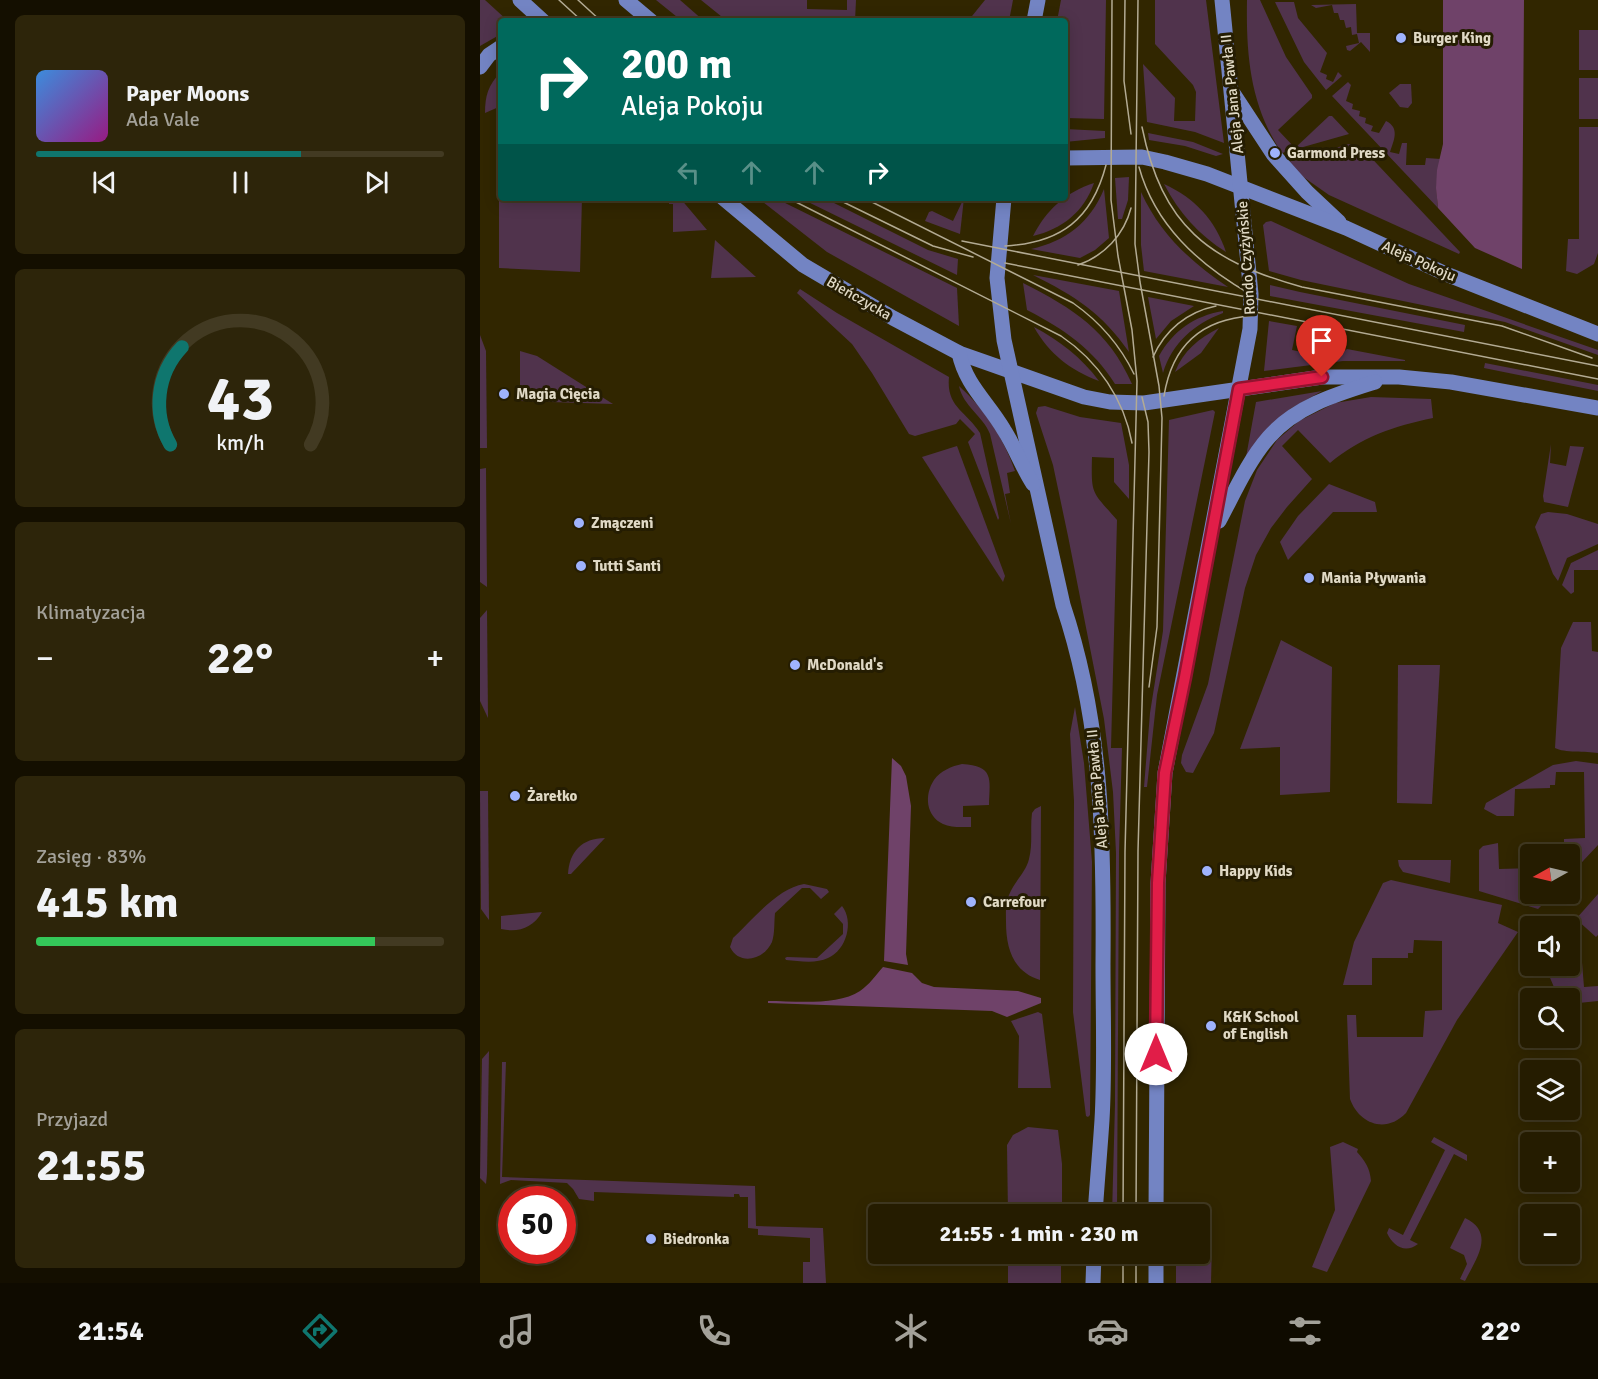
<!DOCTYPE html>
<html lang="pl">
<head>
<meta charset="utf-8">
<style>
	body { margin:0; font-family:Signika,sans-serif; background:#2d250a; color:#f1f3f6; height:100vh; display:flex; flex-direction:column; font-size:22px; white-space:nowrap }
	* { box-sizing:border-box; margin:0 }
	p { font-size:20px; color:#a3a199 }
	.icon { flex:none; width:33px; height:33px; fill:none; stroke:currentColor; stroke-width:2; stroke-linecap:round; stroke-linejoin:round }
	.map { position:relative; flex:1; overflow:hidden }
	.side { display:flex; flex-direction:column; gap:15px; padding:15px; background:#140f00; width:480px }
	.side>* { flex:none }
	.guide { position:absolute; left:18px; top:18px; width:570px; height:183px; border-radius:6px; box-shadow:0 3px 15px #0003,0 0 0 2px #423a22; background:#00695c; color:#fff; overflow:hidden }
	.needle { width:39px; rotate:262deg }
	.fabs { position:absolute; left:1040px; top:844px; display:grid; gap:12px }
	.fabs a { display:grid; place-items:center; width:60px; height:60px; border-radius:6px; background:#251c00; box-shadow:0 3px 15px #0003,0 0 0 2px #423a22; font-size:30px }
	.speed { position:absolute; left:18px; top:1186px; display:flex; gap:12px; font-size:30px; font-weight:700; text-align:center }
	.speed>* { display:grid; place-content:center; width:78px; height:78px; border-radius:50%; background:#251c00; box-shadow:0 3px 15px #0003,0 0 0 2px #423a22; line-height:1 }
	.speed .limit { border:9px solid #d22; background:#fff; color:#111 }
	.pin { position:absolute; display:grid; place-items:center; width:51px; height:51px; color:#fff; margin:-62px -26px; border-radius:50% 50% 50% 0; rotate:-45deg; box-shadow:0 0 6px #0007 }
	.pin .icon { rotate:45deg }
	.me { position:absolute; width:66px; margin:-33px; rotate:0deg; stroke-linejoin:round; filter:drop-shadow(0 0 4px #0008) }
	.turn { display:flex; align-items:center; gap:21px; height:126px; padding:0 24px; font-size:27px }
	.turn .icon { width:78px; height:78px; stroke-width:2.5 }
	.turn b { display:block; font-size:42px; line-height:51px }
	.lanes { display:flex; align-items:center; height:57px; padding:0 24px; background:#0003; justify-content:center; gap:30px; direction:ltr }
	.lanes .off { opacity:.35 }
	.big { font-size:45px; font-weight:800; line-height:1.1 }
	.side .tile { flex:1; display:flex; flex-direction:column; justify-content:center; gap:9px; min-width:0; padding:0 21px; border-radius:9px; background:#2d250a }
	.side .dial { align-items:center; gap:0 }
	.dial svg { height:156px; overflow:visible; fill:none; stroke:#423a22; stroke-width:7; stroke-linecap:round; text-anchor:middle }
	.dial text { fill:#f1f3f6; stroke:none }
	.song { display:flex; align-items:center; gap:18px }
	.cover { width:72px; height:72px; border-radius:9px; background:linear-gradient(135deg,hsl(210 70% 55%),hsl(310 70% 35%)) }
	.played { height:6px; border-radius:3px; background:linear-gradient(90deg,#0f766e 65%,#423a22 65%) }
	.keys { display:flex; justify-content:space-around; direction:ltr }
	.heat { display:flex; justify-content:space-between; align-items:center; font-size:33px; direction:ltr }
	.charge { height:9px; border-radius:4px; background:linear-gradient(90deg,#34c759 83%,#423a22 0) }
	.trip { position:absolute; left:388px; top:1204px; width:342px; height:60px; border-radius:6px; background:#251c00; box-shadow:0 3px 15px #0003,0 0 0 2px #423a22; font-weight:800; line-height:60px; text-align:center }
	.tab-bar { display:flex; height:96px; justify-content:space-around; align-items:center; background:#0f0b00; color:#a3a199 }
	.tab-bar .icon { width:42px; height:42px }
	.tab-bar .current { color:#0f766e }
	.tab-bar b { font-size:27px; color:#f1f3f6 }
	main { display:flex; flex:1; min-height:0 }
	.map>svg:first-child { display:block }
	.green { fill:#50334c }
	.forest { fill:#6f4269 }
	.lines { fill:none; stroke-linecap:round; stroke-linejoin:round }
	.secondary { stroke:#7384c3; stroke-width:15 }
	.tram { stroke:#b3ab93; stroke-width:1.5 }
	.route-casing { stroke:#92132f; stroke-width:15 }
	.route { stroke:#e11d48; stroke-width:10 }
	.poi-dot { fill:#9fb3fd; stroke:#251d02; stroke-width:2 }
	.labels { text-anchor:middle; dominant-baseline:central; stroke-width:6; stroke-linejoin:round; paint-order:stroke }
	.poi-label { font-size:15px; font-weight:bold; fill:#e0d9c5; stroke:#251d02; text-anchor:start }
	.street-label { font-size:15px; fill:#e0d9c5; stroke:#251d02 }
</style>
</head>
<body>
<main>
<section class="side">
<div class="tile">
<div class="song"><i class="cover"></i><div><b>Paper Moons</b><p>Ada Vale</p></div></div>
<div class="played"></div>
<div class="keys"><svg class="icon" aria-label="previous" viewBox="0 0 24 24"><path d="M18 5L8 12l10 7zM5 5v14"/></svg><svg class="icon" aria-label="pause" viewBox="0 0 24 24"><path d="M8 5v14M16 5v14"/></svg><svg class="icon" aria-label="next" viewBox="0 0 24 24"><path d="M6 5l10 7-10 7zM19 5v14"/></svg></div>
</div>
<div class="tile dial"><svg viewBox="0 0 100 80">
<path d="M14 69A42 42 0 1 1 86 69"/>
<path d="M14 69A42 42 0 0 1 20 19" stroke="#0f766e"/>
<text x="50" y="56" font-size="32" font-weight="700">43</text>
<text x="50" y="72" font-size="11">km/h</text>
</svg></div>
<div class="tile"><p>Klimatyzacja</p>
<div class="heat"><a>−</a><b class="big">22°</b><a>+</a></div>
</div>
<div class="tile"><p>Zasięg · 83%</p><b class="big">415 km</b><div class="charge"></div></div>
<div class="tile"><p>Przyjazd</p><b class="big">21:55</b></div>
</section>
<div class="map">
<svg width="1118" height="1283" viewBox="0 0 1118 1283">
	<rect width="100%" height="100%" fill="#312600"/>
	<g class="green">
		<polygon points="0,0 5,0 28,21 21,21 21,34 0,46"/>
		<polygon points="176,0 200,0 224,21 202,21"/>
		<polygon points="221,0 327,0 327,9 367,10 367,0 376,0 375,21 247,21"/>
		<polygon points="505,0 533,0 529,21 488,21"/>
		<polygon points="581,0 626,0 624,119 585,118 585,21 577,21"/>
		<polygon points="675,0 726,0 744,143 715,132 667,122 663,64 695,98 694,121 715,121 716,92 713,85 675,44"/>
		<path d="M767 0H780L806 57 832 95V98L798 130 815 148 849 116H852L869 134 802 153C770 106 766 55 767 0Z"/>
		<polygon points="795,2 814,2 818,18 847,53 840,72 847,75 846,79 853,82 858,72 862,76 846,90 824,62"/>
		<polygon points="876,4 877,33 890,33 890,52 881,42 870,51 867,50 866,46 879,43 877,34 872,35 871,27 866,28 864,20 860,20 858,13 854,13 852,5 836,8 831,5"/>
		<rect x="1099" y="30" width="19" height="40"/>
		<path d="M21 72V106L5 113C5 96 8 85 21 72Z"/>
		<rect x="1099" y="78" width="19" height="41"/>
		<path d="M868 82 871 85 866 101 873 104 872 109 880 111 879 116 886 118 885 123 893 126 891 131 899 133 906 121C920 128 914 140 910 152L919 154 922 143H927L926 165H945L946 158 961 159C956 176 956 191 958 208L852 96Z"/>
		<polygon points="920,84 931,84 932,103 928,108 920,107 909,93"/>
		<polygon points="1099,127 1118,127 1118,253 1114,264 1097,274 1086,271 1088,239 1099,239"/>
		<polygon points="585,129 625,131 625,138 585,142"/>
		<polygon points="668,133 713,142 743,154 736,156 705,146 669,140"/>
		<polygon points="869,144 874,144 882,148 980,252 979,254 849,195 822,176 808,162"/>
		<polygon points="649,177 648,200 642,219 638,219 635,178"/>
		<path d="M614 183C604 212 582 229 553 236 566 210 586 192 614 183Z"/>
		<path d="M684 184C715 198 735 220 746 252 719 235 699 213 684 184Z"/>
		<polygon points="19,186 21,186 21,198 102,198 100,272 19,268"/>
		<path d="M624 189 629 238 615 250 600 258 551 249C586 241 610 223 624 189Z"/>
		<path d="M661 192C680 234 711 262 748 287L664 271 661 245Z"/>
		<polygon points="189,198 200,198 227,230 193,232 193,204 189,204"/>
		<polygon points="278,198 295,198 477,288 479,326 347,252"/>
		<polygon points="320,198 344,198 448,250 478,259 477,275"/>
		<polygon points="476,198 484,198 480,234 445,221 449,212 452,211 473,221 482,202"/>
		<polygon points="791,221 929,284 1118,350 1118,355 1025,322 821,280 789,271 783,225 786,222"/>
		<polygon points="235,240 276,277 231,278"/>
		<path d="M553 275 639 291 649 352C622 313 595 296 553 275Z"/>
		<path d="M543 283C594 309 628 330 652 384H635C613 349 584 329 547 310Z"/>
		<polygon points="790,285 820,292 985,325 984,332 790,296"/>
		<path d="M320 289 357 313 469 377C466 407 486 411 500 433L519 518 518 520 488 442 495 434 480 419 476 424 435 436 429 434 392 373 372 344 317 293Z"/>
		<polygon points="668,297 714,306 691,321 676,339"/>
		<path d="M743 311V313C714 324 692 343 683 373L679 356C693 331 714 316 743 311Z"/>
		<polygon points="789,321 817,326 812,350 855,359 867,349 925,360 925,361 863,361 784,371"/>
		<path d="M554 327C580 341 601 357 619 381 590 370 569 354 554 327Z"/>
		<path d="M739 328 721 353 695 372C703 351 719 338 739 328Z"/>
		<polygon points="0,335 6,351 7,448 0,448"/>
		<polygon points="40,351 57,356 133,404 40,401"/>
		<polygon points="1005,363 1118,385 1118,391 1004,368"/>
		<path d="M479 386C505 409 524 439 535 471L527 473 530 493 525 494 531 524 510 434C503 416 483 406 479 386Z"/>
		<polygon points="842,391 810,409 766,457 776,402"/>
		<path d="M891 397 951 399 953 418C914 426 881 437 850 463L818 430 802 446 832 479 807 507 791 528 776 555 765 588 734 733 713 773 706 772 701 763 702 755 728 684 765 501 777 470 797 440 819 421 855 403Z"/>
		<path d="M565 406 600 417 641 423 649 465V499L634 482V458L612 457C611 496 612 491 637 520L631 748H642L639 853 637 1215H632L635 1104 636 853 633 792 624 719 588 536 573 465 556 413 558 407Z"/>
		<polygon points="733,410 735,412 677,695 667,787 664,787 670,713 683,631 689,420"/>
		<polygon points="1071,444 1070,463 1086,466 1090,446 1104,447 1088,507 1064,502 1063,496"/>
		<polygon points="477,446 525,576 523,582 442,457"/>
		<polygon points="6,468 6,469 7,587 0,582 0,469"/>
		<polygon points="849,484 895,502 897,512 853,512 808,560 800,542 818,516"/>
		<polygon points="1068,512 1087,514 1118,524 1118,544 1087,558 1078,581 1073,574 1055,527 1061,514"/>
		<polygon points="1118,550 1118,570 1094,570 1094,592 1091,594 1082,585 1091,563"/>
		<polygon points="7,610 8,718 0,701 0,618"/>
		<path d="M1093 622H1111L1112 651 1118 652V753C1106 751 1084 753 1075 748L1081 648Z"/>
		<polygon points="801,640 852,667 850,792 800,795 800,747 760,749"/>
		<polygon points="918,665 960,665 952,804 917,803"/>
		<polygon points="595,707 604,763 612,862 610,1115 608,1117 606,1116 593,1012 594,801 590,734"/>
		<polygon points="1096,761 1118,764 1118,845 1089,876 1089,855 1084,855 1084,839 1105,838 1104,772 1076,772 1075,785 1070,785 1070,788 1035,789 1034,816 1017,816 1004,809 1006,803 1073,765"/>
		<path d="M482 764C514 766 510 778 509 805L483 806V817H491V827C482 827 471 828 463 824 446 816 444 795 454 780 460 771 472 766 482 764Z"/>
		<polygon points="0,791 8,791 9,920 1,909"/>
		<path d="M561 806 560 980C533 972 526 948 526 922 526 913 525 904 529 895 534 882 546 872 549 859 553 844 550 828 552 813L555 809Z"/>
		<path d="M125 838 91 874H88C89 852 102 838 125 838Z"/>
		<polygon points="1018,843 1019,869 1050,868 1050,894 1073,894 1058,909 999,891 999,850 1003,846"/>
		<polygon points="918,860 971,860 970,883 923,872 919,866"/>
		<path d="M911 880 1022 905 1018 923 1038 932 977 1020 926 1113C906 1134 879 1124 870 1099L867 1015H876L877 1037H943L945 1011 962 1010V941L934 940 933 953H928V958H892V985H863L874 942 903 883Z"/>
		<path d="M324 884 347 889 349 892 341 899 330 888H322L295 913C294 922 295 933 292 942 284 960 259 966 250 947L253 938C272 920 298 888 324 884Z"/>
		<polygon points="1118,894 1118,935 1116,937 1096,919"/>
		<path d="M362 906C374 921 367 950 348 958 336 964 319 961 306 960L305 958 307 957 337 958 363 934V924L354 914Z"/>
		<path d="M62 912C53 928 38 933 21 929V916Z"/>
		<polygon points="1091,942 1101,950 1104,987 1118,986 1118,1001 1089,1004 1089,999 1079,999 1065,966 1089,966 1089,944"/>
		<polygon points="558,1012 562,1014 571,1088 538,1088 539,1036 531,1021"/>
		<polygon points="9,1051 7,1174 6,1184 0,1178 2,1059"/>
		<polygon points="22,1062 26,1062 22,1177 275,1186 276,1226 343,1228 346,1283 323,1283 323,1262 330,1262 330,1238 278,1235 278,1229 268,1228 268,1197 260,1197 259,1194 254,1194 254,1197 114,1192 114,1201 99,1199 93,1189 87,1183 31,1180 20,1184"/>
		<polygon points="548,1127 578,1130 582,1164 582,1215 528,1215 527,1145 533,1135"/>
		<path d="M954 1137 987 1155V1161L974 1154 930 1240 938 1244C925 1254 913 1246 907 1233L909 1228 923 1235 965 1150 951 1142Z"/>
		<path d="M863 1142 878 1149 877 1152C885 1161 890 1168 891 1181L847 1272 832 1267 855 1210 850 1147Z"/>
		<path d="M985 1218C1016 1233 996 1259 985 1281L980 1279 987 1264 984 1255 970 1248Z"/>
		<polygon points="720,1241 732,1242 731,1283 696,1283 696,1254 720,1254"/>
		<rect x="528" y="1254" width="53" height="29"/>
	</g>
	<g class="forest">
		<polygon points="963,0 1044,0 1042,269 995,248 958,208 956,188 957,170 963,144"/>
		<polygon points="412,758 421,766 426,776 431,806 426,954 428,965 404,961"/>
		<path d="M403 967 432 973 442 983 454 987 538 991 561 998V1003L527 1017 512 1011 288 1003V1001C315 1001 358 1006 380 991 389 985 396 975 403 967Z"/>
	</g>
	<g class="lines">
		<g class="secondary">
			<polyline points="40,0 63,21"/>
			<polyline points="146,0 171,21"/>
			<polyline points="554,21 558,0"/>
			<polyline points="0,67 9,55 21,47"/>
			<polyline points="753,93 793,154 827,192 859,222"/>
			<polyline points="585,158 662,157 685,162 727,174 866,228 966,274 1118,334"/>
			<polyline points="243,198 323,265 413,318 479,353 604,397 630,402 664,403 842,377 919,377 971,382 1118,408"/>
			<path d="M524 198 517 278 524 340 583 605C623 724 624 841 623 965 623 1016 625 1068 622 1120 620 1151 617 1183 615 1215"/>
			<path d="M479 353C486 386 508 402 524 430 535 447 542 467 553 484"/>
			<path d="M739 521C754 493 768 461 789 437 816 406 857 394 895 382"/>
			<polyline points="676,1215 678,883 685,773 770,329 771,294 742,0"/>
			<polyline points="613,1283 614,1254"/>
			<polyline points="676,1283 676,1254"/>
		</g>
		<g class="tram">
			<polyline points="79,0 102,21"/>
			<polyline points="98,0 121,21"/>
			<polyline points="632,0 631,200 638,256 652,330 657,381 645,852 643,1215"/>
			<polyline points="645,0 644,81 651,134"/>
			<polyline points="658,0 655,244 660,282 679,386 682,418 677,627 669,687"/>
			<path d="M662 127C682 226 728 261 822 287L1022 326 1112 358"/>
			<path d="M659 167C675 225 718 264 770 294"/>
			<path d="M308 198 581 336C618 361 644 399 652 443"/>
			<polyline points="355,198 453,246 493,257"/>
			<path d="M384 198 593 303C620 322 640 345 654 374"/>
			<polyline points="482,241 1118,366"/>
			<path d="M525 246C581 243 612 219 626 165"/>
			<polyline points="525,263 1118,379"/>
			<path d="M598 265C624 256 644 235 651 208"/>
			<path d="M673 357C685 330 707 312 736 306"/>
			<path d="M684 396C692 346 721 319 772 316"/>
			<polyline points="656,1215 658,851 669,452 668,422 662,397"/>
			<polyline points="643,1254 643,1283"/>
			<polyline points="656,1254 656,1283"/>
		</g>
	</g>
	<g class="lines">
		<g class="route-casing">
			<polyline id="route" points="676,1054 678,883 685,773 705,677 759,389 842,377"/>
		</g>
		<use href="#route" class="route"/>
	</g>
	<g class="poi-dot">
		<circle cx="921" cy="38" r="6"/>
		<circle cx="795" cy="153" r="6"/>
		<circle cx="24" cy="394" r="6"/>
		<circle cx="99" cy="523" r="6"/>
		<circle cx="101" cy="566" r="6"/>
		<circle cx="829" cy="578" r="6"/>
		<circle cx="315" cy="665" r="6"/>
		<circle cx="35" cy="796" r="6"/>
		<circle cx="727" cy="871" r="6"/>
		<circle cx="491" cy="902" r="6"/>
		<circle cx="731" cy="1026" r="6"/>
		<circle cx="171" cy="1239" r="6"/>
	</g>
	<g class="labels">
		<g class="poi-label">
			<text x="933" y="38">Burger King</text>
			<text x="807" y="153">Garmond Press</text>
			<text x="36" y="394">Magia Cięcia</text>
			<text x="111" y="523">Zmączeni</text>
			<text x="113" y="566">Tutti Santi</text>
			<text x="841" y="578">Mania Pływania</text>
			<text x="327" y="665">McDonald's</text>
			<text x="47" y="796">Żarełko</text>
			<text x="739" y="871">Happy Kids</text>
			<text x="503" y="902">Carrefour</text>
			<text x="743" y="1017">K&amp;K School<tspan x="743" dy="17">of English</tspan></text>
			<text x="183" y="1239">Biedronka</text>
		</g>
		<g class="street-label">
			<text transform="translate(752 94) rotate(-96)">Aleja Jana Pawła II</text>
			<text transform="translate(766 258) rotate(-94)">Rondo Czyżyńskie</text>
			<text transform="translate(939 261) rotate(24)">Aleja Pokoju</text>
			<text transform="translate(379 298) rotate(30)">Bieńczycka</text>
			<text transform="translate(617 789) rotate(-95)">Aleja Jana Pawła II</text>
		</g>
	</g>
</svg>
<div class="fabs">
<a><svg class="needle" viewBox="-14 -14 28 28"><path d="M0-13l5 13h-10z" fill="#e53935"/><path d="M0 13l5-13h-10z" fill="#a3a199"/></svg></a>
<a><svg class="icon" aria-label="sound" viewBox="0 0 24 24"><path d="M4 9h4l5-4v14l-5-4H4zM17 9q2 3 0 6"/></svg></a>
<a><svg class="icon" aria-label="search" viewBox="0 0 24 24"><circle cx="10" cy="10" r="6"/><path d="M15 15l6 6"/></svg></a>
<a><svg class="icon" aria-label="layers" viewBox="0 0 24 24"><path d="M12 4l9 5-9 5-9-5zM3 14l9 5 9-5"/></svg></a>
<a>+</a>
<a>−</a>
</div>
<div class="speed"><div class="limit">50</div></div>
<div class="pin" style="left:842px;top:377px;background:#d93025"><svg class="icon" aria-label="arrive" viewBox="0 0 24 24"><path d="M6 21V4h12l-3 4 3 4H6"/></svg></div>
<svg class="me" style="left:676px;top:1054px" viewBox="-20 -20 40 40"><circle r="19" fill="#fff"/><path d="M0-13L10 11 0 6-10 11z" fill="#e11d48"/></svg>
<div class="trip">21:55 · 1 min · 230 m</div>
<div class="guide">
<div class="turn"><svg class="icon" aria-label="right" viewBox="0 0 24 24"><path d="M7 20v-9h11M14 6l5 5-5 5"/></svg><div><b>200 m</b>Aleja Pokoju</div></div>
<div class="lanes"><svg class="icon off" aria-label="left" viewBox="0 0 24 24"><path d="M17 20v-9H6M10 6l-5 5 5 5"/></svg><svg class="icon off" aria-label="ahead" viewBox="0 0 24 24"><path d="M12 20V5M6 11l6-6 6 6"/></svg><svg class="icon off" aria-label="ahead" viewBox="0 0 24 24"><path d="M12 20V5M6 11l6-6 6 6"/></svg><svg class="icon" aria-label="right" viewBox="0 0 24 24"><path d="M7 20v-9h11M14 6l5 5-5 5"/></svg></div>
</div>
</div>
</main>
<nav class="tab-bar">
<b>21:54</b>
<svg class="icon current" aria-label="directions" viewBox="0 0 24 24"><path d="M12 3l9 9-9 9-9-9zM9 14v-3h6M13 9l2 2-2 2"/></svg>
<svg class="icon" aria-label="music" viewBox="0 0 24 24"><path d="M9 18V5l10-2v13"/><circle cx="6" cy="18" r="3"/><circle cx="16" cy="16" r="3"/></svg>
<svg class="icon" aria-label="phone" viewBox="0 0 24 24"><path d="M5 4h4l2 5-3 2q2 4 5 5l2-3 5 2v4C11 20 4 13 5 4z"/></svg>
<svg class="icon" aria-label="climate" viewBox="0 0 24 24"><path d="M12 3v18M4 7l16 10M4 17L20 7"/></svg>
<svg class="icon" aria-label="car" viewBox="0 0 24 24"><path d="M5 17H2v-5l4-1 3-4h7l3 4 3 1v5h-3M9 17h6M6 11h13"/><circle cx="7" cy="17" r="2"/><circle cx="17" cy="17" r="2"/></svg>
<svg class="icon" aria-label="filters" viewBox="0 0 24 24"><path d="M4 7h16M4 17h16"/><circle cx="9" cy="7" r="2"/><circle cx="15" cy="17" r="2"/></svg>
<b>22°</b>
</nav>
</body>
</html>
